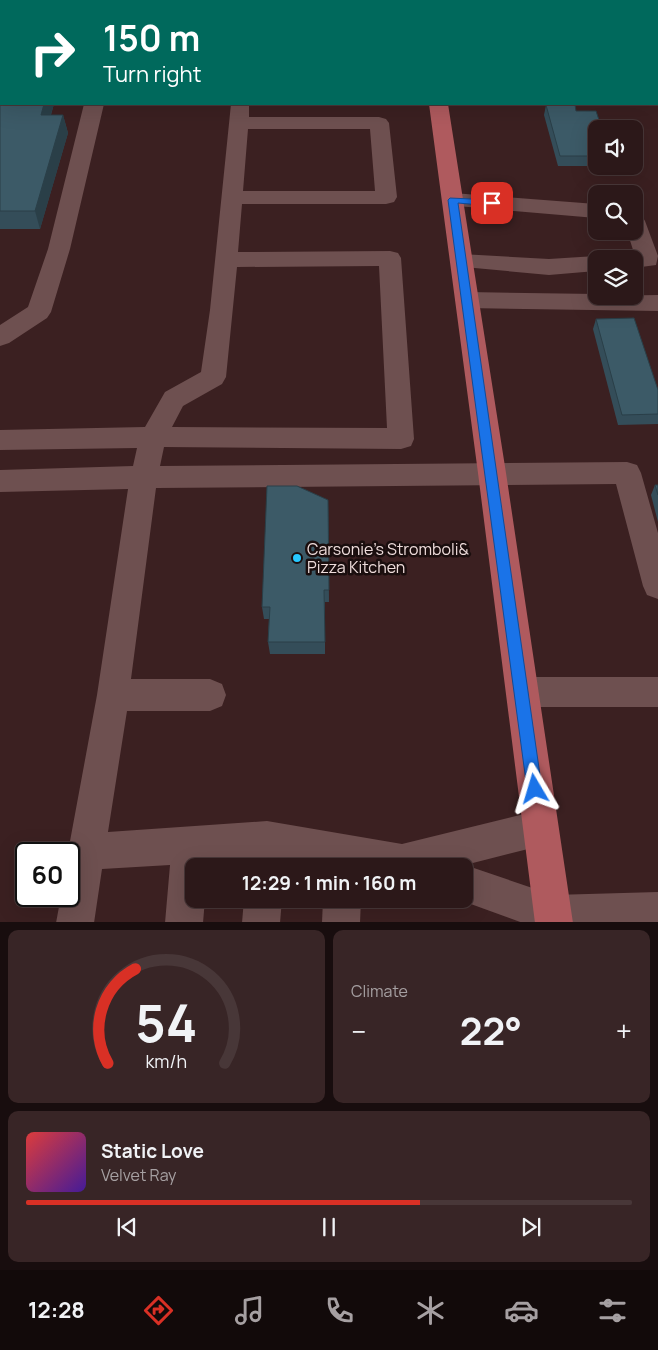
<!DOCTYPE html>
<html lang="en">
<head>
<meta charset="utf-8">
<style>
	body { margin:0; font-family:Manrope,sans-serif; background:#382526; color:#f1f3f6; height:100vh; display:flex; flex-direction:column; font-size:19px; white-space:nowrap }
	* { box-sizing:border-box; margin:0 }
	p { font-size:16px; color:#a6a0a2 }
	.icon { flex:none; width:28px; height:28px; fill:none; stroke:currentColor; stroke-width:2; stroke-linecap:round; stroke-linejoin:round }
	.map { position:relative; height:922px; overflow:hidden }
	.drawer { display:flex; flex-direction:column; gap:8px; padding:8px; background:#180d0e; flex:1 }
	.drawer>* { flex:none }
	.banner { position:absolute; left:0px; top:0px; width:659px; height:105px; box-shadow:0 5px 20px #0002,0 0 0 1px #483738; background:#00695c; color:#fff; overflow:hidden }
	.controls { position:absolute; left:588px; top:120px; display:grid; gap:10px }
	.controls a { display:grid; place-items:center; width:55px; height:55px; border-radius:10px; background:#2c1819; box-shadow:0 5px 20px #0002,0 0 0 1px #483738; font-size:25px }
	.speed { position:absolute; left:15px; top:842px; display:flex; gap:10px; font-size:25px; font-weight:700; text-align:center }
	.speed>* { display:grid; place-content:center; width:65px; height:65px; border-radius:50%; background:#2c1819; box-shadow:0 5px 20px #0002,0 0 0 1px #483738; line-height:1 }
	.speed .limit { border:2px solid #111; border-radius:8px; background:#fff; color:#111 }
	.pin { position:absolute; display:grid; place-items:center; width:42px; height:42px; color:#fff; margin:-21px; border-radius:10px; box-shadow:0 2px 8px #0006 }
	.me { position:absolute; width:55px; margin:-28px; rotate:353deg; stroke-linejoin:round; filter:drop-shadow(0 0 4px #0008) }
	.turn { display:flex; align-items:center; gap:18px; height:105px; padding:0 20px; font-size:22px }
	.turn .icon { width:65px; height:65px; stroke-width:2.5 }
	.turn b { display:block; font-size:35px; line-height:42px }
	.big { font-size:38px; font-weight:700; line-height:1.1 }
	.drawer .card { flex:1; display:flex; flex-direction:column; justify-content:center; gap:8px; min-width:0; padding:0 18px; border-radius:10px; background:#382526 }
	.drawer .dial { align-items:center; gap:0 }
	.dial svg { height:130px; overflow:visible; fill:none; stroke:#483738; stroke-width:7; stroke-linecap:round; text-anchor:middle }
	.dial text { fill:#f1f3f6; stroke:none }
	.song { display:flex; align-items:center; gap:15px }
	.cover { width:60px; height:60px; border-radius:8px; background:linear-gradient(135deg,hsl(0 70% 55%),hsl(260 70% 35%)) }
	.played { height:5px; border-radius:2px; background:linear-gradient(90deg,#d93025 65%,#483738 65%) }
	.keys { display:flex; justify-content:space-around; direction:ltr }
	.heat { display:flex; justify-content:space-between; align-items:center; font-size:28px; direction:ltr }
	.drawer .tiles { flex:1; display:grid; gap:8px; grid-template-columns:1fr 1fr }
	.card:last-child { grid-column:span 2 }
	.trip { position:absolute; left:185px; top:858px; width:288px; height:50px; border-radius:10px; background:#2c1819; box-shadow:0 5px 20px #0002,0 0 0 1px #483738; font-weight:700; line-height:50px; text-align:center }
	.menu { display:flex; height:80px; justify-content:space-around; align-items:center; background:#120a0a; color:#a6a0a2 }
	.menu .icon { width:35px; height:35px }
	.menu .selected { color:#d93025 }
	.menu b { font-size:22px; color:#f1f3f6 }
	.map>svg:first-child { display:block }
	.lines { fill:none; stroke-linecap:round; stroke-linejoin:round }
	.minor { fill:#6e5050; fill-rule:evenodd }
	.major { fill:#af5a5e; fill-rule:evenodd }
	.wall { fill:#344d59 }
	.shaded-wall { fill:#2a3f48 }
	.building { fill:#3c5a67; stroke:#2a3f48 }
	.route { fill:#1a73e8; stroke:#114b97 }
	.poi-dot { fill:#27c8ff; stroke:#1a0e0e; stroke-width:2 }
	.labels { text-anchor:middle; dominant-baseline:central; stroke-width:5; stroke-linejoin:round; paint-order:stroke }
	.poi-label { font-size:16px; fill:#eedcdb; stroke:#1a0e0e; text-anchor:start }
</style>
</head>
<body>
<div class="map">
<svg width="658" height="923" viewBox="0 0 658 923">
	<rect width="100%" height="100%" fill="#3b2021"/>
	<g class="lines">
		<g class="minor">
			<rect x="57" y="0" width="16" height="1"/>
			<rect x="112" y="0" width="16" height="1"/>
			<rect x="241" y="0" width="16" height="1"/>
			<rect x="330" y="0" width="16" height="1"/>
			<polygon points="84,104 104,104 70,249 51,312 47,318 9,343 0,346 0,325 28,307 48,249"/>
			<path d="M231 104H249V117H379L386 119 389 123 397 197 394 202 386 204H242L238 252 390 251 398 253 401 258 414 439 411 446 401 449 164 447 160 466 627 462 637 465 641 473 658 533V599L647 595 643 586 616 484 156 488 131 679H210L222 684 226 695 222 706 210 711H127L108 832 267 821 402 844 540 810 553 815 558 828 553 841 540 846 465 865 553 895 658 892V923H523L457 899H464V866H322L284 860 283 866H247V859L207 863V866H194V899H205L203 923H165L170 865 102 869 94 923H56L61 896H69L68 852 97 695 128 489 0 492V470L133 466 137 448 0 450V430L145 427 165 392 201 372 210 310ZM248 129H370L375 191H243ZM379 266 387 428 172 427 183 406 222 384 226 377 237 267Z"/>
			<polygon points="453,193 596,204 596,218 445,205 442,200 445,195"/>
			<polygon points="634,214 642,216 645,221 658,256 656,265 634,268 634,259 624,259 626,256 634,253 627,231 634,231"/>
			<polygon points="461,254 549,259 596,256 604,259 596,259 596,271 549,275 453,266 450,261 453,256"/>
			<polygon points="467,292 596,294 596,296 658,295 658,311 467,308 459,306 455,300 459,294"/>
			<polygon points="522,677 658,677 658,707 522,707 510,703 506,692 510,681"/>
			<polygon points="244,899 282,899 280,923 242,923"/>
			<polygon points="323,899 361,899 360,923 322,923"/>
		</g>
		<g class="major">
			<rect x="414" y="0" width="16" height="1"/>
			<polygon points="429,104 448,104 506,473 573,923 535,923 478,473"/>
		</g>
	</g>
	<g class="wall">
		<polygon points="0,0 1,104 54,104 51,115 63,115 68,133 40,229 0,229"/>
		<polygon points="546,105 576,111 596,129 596,157 594,166 558,166 544,115"/>
		<polygon points="596,319 658,390 658,424 618,425 593,329"/>
		<polygon points="655,485 658,485 658,522 651,495"/>
		<polygon points="328,500 329,602 325,602 325,654 270,654 268,642 269,619 264,619 262,607"/>
	</g>
	<g class="shaded-wall">
		<polygon points="33,0 43,0 43,1 32,1"/>
		<polygon points="44,104 54,104 45,133 41,115"/>
		<polygon points="63,115 68,133 40,229 35,211"/>
	</g>
	<g class="building">
		<polygon points="0,0 33,0 32,1 1,1 1,104 44,104 41,115 63,115 35,211 0,211"/>
		<rect x="276" y="0" width="48" height="1"/>
		<polygon points="546,105 575,105 576,111 596,111 602,129 596,129 596,146 593,146 596,156 560,156"/>
		<polygon points="634,318 658,390 658,414 622,415 596,319"/>
		<polygon points="655,485 658,485 658,495"/>
		<polygon points="267,486 297,486 328,500 329,590 324,590 325,642 268,642 270,607 262,607"/>
	</g>
	<polygon class="route" points="450,198 492,200 497,203 492,206 458,203 542,789 540,795 535,797 530,795 527,789 448,200"/>
	<circle class="poi-dot" cx="297" cy="558" r="5"/>
	<g class="labels">
		<g class="poi-label">
			<text x="307" y="549">Carsonie's Stromboli&amp;<tspan x="307" dy="18">Pizza Kitchen</tspan></text>
		</g>
	</g>
</svg>
<div class="controls">
<a><svg class="icon" aria-label="sound" viewBox="0 0 24 24"><path d="M4 9h4l5-4v14l-5-4H4zM17 9q2 3 0 6"/></svg></a>
<a><svg class="icon" aria-label="search" viewBox="0 0 24 24"><circle cx="10" cy="10" r="6"/><path d="M15 15l6 6"/></svg></a>
<a><svg class="icon" aria-label="layers" viewBox="0 0 24 24"><path d="M12 4l9 5-9 5-9-5zM3 14l9 5 9-5"/></svg></a>
</div>
<div class="speed"><div class="limit">60</div></div>
<div class="pin" style="left:492px;top:203px;background:#d93025"><svg class="icon" aria-label="arrive" viewBox="0 0 24 24"><path d="M6 21V4h12l-3 4 3 4H6"/></svg></div>
<svg class="me" style="left:535px;top:789px" viewBox="-20 -20 40 40"><path d="M0-17L14 15 0 8-14 15z" fill="#1a73e8" stroke="#fff" stroke-width="4"/></svg>
<div class="trip">12:29 · 1 min · 160 m</div>
<div class="banner">
<div class="turn"><svg class="icon" aria-label="right" viewBox="0 0 24 24"><path d="M7 20v-9h11M14 6l5 5-5 5"/></svg><div><b>150 m</b>Turn right</div></div>
</div>
</div>
<section class="drawer">
<div class="tiles">
<div class="card dial"><svg viewBox="0 0 100 80">
<path d="M14 69A42 42 0 1 1 86 69"/>
<path d="M14 69A42 42 0 0 1 31 11" stroke="#d93025"/>
<text x="50" y="56" font-size="32" font-weight="700">54</text>
<text x="50" y="72" font-size="11">km/h</text>
</svg></div>
<div class="card"><p>Climate</p>
<div class="heat"><a>−</a><b class="big">22°</b><a>+</a></div>
</div>
<div class="card">
<div class="song"><i class="cover"></i><div><b>Static Love</b><p>Velvet Ray</p></div></div>
<div class="played"></div>
<div class="keys"><svg class="icon" aria-label="previous" viewBox="0 0 24 24"><path d="M18 5L8 12l10 7zM5 5v14"/></svg><svg class="icon" aria-label="pause" viewBox="0 0 24 24"><path d="M8 5v14M16 5v14"/></svg><svg class="icon" aria-label="next" viewBox="0 0 24 24"><path d="M6 5l10 7-10 7zM19 5v14"/></svg></div>
</div>
</div>
</section>
<nav class="menu">
<b>12:28</b>
<svg class="icon selected" aria-label="directions" viewBox="0 0 24 24"><path d="M12 3l9 9-9 9-9-9zM9 14v-3h6M13 9l2 2-2 2"/></svg>
<svg class="icon" aria-label="music" viewBox="0 0 24 24"><path d="M9 18V5l10-2v13"/><circle cx="6" cy="18" r="3"/><circle cx="16" cy="16" r="3"/></svg>
<svg class="icon" aria-label="phone" viewBox="0 0 24 24"><path d="M5 4h4l2 5-3 2q2 4 5 5l2-3 5 2v4C11 20 4 13 5 4z"/></svg>
<svg class="icon" aria-label="climate" viewBox="0 0 24 24"><path d="M12 3v18M4 7l16 10M4 17L20 7"/></svg>
<svg class="icon" aria-label="car" viewBox="0 0 24 24"><path d="M5 17H2v-5l4-1 3-4h7l3 4 3 1v5h-3M9 17h6M6 11h13"/><circle cx="7" cy="17" r="2"/><circle cx="17" cy="17" r="2"/></svg>
<svg class="icon" aria-label="filters" viewBox="0 0 24 24"><path d="M4 7h16M4 17h16"/><circle cx="9" cy="7" r="2"/><circle cx="15" cy="17" r="2"/></svg>
</nav>
</body>
</html>
